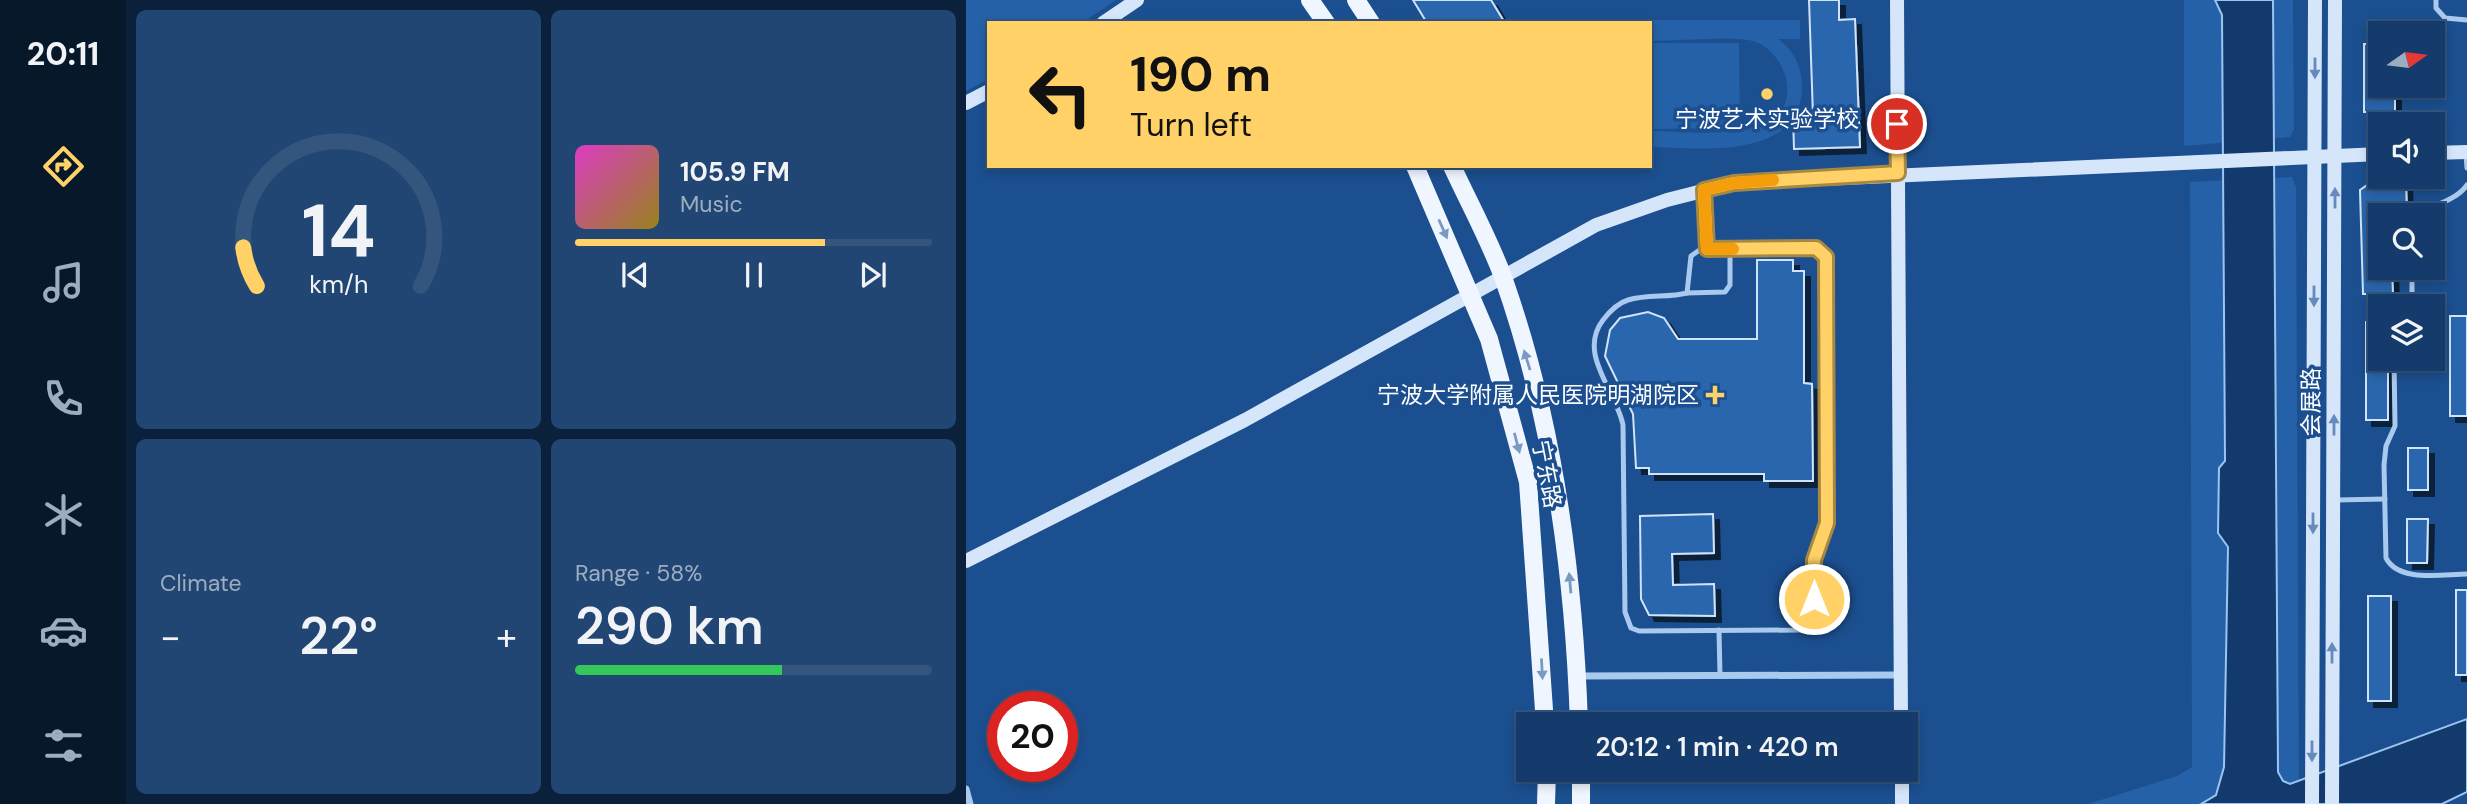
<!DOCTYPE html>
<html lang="en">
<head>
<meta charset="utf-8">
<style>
	body { margin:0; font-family:"DM Sans","Noto Sans SC",sans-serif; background:#214673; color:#f1f3f6; height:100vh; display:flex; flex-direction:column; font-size:26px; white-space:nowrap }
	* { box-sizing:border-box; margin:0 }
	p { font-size:23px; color:#9dadc1 }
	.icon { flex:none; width:38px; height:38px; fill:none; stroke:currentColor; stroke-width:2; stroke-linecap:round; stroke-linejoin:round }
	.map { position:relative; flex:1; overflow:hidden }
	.drawer { display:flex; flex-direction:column; gap:10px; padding:10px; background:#0b203b; width:840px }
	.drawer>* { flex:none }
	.hud { position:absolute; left:21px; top:21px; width:665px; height:147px; border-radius:0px; box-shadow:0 4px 10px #0003,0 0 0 2px #33557e; background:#ffd166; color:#111; overflow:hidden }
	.needle { width:46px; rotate:76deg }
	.fabs { position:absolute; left:1402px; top:21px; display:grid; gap:14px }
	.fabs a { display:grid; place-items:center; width:77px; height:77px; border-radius:0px; background:#143b6b; box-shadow:0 4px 10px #0003,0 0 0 2px #33557e; font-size:35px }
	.speed { position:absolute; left:21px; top:691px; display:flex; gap:14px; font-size:35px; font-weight:700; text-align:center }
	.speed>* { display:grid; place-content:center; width:91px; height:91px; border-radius:50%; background:#143b6b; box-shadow:0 4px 10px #0003,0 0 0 2px #33557e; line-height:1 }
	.speed .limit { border:10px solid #d22; background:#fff; color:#111 }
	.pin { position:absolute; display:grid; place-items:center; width:60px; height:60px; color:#fff; margin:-30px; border:4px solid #fff; border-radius:50%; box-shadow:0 2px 7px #0007 }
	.me { position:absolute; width:77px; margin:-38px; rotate:0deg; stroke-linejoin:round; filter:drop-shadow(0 0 5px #0008) }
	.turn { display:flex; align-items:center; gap:24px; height:147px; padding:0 28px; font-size:32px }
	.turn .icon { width:91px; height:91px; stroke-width:2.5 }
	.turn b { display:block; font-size:49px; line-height:60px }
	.big { font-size:52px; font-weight:600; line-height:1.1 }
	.drawer .widget { flex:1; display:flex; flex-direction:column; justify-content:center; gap:10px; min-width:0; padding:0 24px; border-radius:10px; background:#214673 }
	.drawer .dial { align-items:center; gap:0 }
	.dial svg { height:182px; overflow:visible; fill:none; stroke:#33557e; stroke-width:7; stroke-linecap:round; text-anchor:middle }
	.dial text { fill:#f1f3f6; stroke:none }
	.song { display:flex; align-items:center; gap:21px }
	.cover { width:84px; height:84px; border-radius:10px; background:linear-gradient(135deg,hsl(310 70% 55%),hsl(50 70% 35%)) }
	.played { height:7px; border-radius:4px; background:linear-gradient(90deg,#ffd166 70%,#33557e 70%) }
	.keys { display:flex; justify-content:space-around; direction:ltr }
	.heat { display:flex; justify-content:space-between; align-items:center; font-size:38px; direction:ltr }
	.charge { height:10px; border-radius:5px; background:linear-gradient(90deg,#34c759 58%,#33557e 0) }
	.drawer .tiles { flex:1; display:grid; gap:10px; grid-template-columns:repeat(2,1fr) }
	.trip { position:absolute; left:550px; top:712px; width:402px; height:70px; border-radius:0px; background:#143b6b; box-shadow:0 4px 10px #0003,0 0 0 2px #33557e; font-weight:600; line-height:70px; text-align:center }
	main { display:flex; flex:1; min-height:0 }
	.menu { display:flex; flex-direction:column; width:126px; justify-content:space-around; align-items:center; background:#08182b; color:#9dadc1 }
	.menu .icon { width:49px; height:49px }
	.menu .active { color:#ffd166 }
	.menu b { font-size:32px; color:#f1f3f6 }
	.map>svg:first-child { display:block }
	.green { fill:#2461a8 }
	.water { fill:#123a6d; stroke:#9cc4f0; stroke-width:2 }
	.building { fill:#2a66ad; stroke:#cfe3fa; stroke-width:2; filter:url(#shadow) }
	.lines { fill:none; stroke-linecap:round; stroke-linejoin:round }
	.lane { stroke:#a9c9ee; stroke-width:5 }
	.street { stroke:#a9c9ee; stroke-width:7 }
	.secondary { stroke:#d6e6fa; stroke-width:14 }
	.primary { stroke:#f0f6ff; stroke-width:18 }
	.oneway { fill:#668bba }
	.oneway2 { fill:#7b9ac1 }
	.route-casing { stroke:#a68842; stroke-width:18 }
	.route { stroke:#ffd166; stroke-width:12 }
	.slow { stroke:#f59e0b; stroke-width:12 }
	.poi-dot { fill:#ffd166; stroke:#1b4f8f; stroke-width:2.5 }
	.labels { text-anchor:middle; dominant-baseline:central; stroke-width:7; stroke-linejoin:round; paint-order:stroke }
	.poi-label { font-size:23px; fill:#fff; stroke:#1b4f8f }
	.street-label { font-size:23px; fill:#fff; stroke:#1b4f8f }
</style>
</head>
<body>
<main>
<nav class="menu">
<b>20:11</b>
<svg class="icon active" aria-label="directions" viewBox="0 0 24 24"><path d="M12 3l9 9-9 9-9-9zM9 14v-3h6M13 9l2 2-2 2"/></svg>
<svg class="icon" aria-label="music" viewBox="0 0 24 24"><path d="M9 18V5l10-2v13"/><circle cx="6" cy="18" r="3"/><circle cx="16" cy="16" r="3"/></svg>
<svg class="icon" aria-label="phone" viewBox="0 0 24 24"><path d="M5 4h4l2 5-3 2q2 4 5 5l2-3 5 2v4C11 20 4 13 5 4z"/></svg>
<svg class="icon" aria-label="climate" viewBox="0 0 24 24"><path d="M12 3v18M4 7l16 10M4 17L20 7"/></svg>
<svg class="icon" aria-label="car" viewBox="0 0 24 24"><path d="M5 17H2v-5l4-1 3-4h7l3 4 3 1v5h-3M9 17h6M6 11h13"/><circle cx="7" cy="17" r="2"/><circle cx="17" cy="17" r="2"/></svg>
<svg class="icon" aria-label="filters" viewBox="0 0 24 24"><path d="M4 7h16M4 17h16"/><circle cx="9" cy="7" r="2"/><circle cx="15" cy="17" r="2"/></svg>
</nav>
<section class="drawer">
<div class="tiles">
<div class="widget dial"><svg viewBox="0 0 100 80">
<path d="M14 69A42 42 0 1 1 86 69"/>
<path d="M14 69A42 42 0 0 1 8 52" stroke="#ffd166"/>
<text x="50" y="56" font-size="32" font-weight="700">14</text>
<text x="50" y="72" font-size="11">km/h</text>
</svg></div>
<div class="widget">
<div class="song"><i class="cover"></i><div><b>105.9 FM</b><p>Music</p></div></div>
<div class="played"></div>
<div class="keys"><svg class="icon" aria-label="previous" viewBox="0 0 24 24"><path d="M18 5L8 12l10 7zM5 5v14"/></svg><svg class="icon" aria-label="pause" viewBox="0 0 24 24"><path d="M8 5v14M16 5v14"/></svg><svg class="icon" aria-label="next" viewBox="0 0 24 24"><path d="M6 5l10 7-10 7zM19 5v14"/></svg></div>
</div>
<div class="widget"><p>Climate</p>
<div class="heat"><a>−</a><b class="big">22°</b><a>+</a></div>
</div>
<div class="widget"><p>Range · 58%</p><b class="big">290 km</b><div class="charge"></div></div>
</div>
</section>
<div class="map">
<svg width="1501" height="804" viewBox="0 0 1501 804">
	<defs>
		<filter id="shadow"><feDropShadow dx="6" dy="6" stdDeviation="0" flood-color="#0009"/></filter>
	</defs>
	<rect width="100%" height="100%" fill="#1b4f8f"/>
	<g class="green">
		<polygon points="0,0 150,0 116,23 23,23 23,79 0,91"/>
		<polygon points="1218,0 1327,0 1328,129 1324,137 1218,146"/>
		<path d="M584 20H834V39H812C828 50 836 67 836 86 836 161 733 148 684 147V131C723 131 839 147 819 75 815 61 802 45 787 41 767 36 709 41 684 41V23H584Z"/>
		<polygon points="684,43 773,43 774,128 684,129"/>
		<polygon points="1326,177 1330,187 1333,804 1122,804 1211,776 1226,767 1224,182"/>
	</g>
	<polygon class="water" points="1249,0 1307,0 1312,772 1317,781 1324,784 1501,719 1501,792 1476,804 1235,804 1250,795 1258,767 1262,547 1252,533 1253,468 1259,461 1256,15"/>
	<g class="building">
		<polygon points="447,0 525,0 539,23 461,23"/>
		<polygon points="843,0 873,0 873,20 889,19 894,147 828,149 827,117 847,116"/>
		<polygon points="1398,44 1414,44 1414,86 1429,86 1429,112 1398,112"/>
		<polygon points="1440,179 1441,214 1414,215 1414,268 1426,268 1427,294 1397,294 1394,190 1404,183"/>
		<polygon points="791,260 827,260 827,271 838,271 838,383 846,384 847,481 798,481 798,474 683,474 683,468 670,468 667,414 639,356 644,330 654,318 682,312 698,318 712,339 791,339"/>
		<rect x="1484" y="316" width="17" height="100"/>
		<polygon points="1400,322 1414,322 1414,359 1422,359 1422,420 1400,420"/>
		<rect x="1442" y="448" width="20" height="42"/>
		<polygon points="747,514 748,553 706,554 707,585 748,584 749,616 683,615 675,599 674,516"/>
		<polygon points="1441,519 1462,519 1461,563 1441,563"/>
		<rect x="1490" y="590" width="11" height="85"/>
		<rect x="1402" y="596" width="23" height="105"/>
	</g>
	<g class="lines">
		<g class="lane">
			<polyline points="1470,0 1470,8 1479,18 1501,20"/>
			<polyline points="1500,155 1501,168"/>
			<polyline points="738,193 741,249"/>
			<path d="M1455 215C1469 203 1491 200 1501 185"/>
			<path d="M850 248 860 257 862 264 861 515C861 532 851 541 848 557 845 577 848 599 848 619L844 627 834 630 673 631 665 628 659 612 657 425C650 390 611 354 637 320 644 311 652 303 662 300 682 294 702 298 721 293L725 256 735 249Z"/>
			<polyline points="721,293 759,292 764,285 764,249"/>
			<polyline points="1434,306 1444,304 1446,300 1446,268"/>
			<path d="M1428 359 1429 426 1420 446 1418 465 1420 558C1433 583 1477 574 1501 574"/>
			<polyline points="1370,500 1419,499"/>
			<polyline points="753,630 754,676"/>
		</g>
		<g class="street">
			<polyline points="611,676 934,675"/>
			<polyline points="0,789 4,804"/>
		</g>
		<g class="secondary">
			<polyline points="931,0 935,724"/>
			<polyline points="137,23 171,0"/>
			<polyline points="0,103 23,91"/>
			<polyline points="1466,153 1501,152"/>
			<polyline points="0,561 279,420 630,225 701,200 768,183 1414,154"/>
			<polyline points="936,770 936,804"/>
			<polyline points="1346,804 1349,0"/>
			<polyline points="1366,804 1369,0"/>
		</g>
		<g class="primary">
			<polyline points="344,0 360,23"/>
			<polyline points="390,0 405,23"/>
			<polyline points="449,166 523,339 562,482 579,724"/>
			<path d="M486 166C503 203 523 239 537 277 588 421 608 573 613 724"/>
			<polyline points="615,770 615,804"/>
			<polyline points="580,804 581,770"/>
		</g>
	</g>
	<defs><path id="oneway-solid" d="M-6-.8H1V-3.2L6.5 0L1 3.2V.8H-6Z" transform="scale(1.75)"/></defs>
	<g class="oneway">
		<use href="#oneway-solid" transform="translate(1349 68) rotate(90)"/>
		<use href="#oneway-solid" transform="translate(1369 198) rotate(-90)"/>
		<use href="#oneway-solid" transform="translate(1348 296) rotate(90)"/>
		<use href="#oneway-solid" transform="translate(1368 425) rotate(-90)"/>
		<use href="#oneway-solid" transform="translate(1347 523) rotate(90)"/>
		<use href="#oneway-solid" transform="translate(1366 653) rotate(-90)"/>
		<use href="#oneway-solid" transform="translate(1346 751) rotate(90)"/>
	</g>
	<g class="oneway2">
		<use href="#oneway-solid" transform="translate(477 229) rotate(66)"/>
		<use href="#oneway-solid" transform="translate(561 360) rotate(-107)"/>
		<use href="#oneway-solid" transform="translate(551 443) rotate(75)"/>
		<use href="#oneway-solid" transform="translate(604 583) rotate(-95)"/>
		<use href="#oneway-solid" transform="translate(576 669) rotate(87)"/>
	</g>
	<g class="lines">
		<g class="route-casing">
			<polyline id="route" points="848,599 848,560 861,523 860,257 850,248 741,249 738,190 768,183 932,173 931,124"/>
		</g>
		<use href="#route" class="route"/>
		<polyline class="slow" points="767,249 741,249 738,190 768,183 807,180"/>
	</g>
	<g class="poi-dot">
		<circle cx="801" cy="94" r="7"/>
		<path d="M745.5 384.5h7v7h7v7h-7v7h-7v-7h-7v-7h7z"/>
	</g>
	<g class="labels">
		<g class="poi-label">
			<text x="801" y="119">宁波艺术实验学校</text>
			<text x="733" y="395" text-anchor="end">宁波大学附属人民医院明湖院区</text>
		</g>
		<g class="street-label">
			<text transform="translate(1345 402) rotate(-90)">会展路</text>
			<text transform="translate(581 474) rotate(79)">宁东路</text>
		</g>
	</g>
</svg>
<div class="fabs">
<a><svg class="needle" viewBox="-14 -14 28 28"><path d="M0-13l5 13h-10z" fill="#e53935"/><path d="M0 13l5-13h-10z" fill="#9dadc1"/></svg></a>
<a><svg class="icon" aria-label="sound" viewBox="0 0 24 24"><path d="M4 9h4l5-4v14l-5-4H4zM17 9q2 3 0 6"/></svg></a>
<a><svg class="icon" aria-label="search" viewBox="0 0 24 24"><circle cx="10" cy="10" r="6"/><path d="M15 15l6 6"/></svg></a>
<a><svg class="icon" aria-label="layers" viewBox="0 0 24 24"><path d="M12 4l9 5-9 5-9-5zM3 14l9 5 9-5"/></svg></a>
</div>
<div class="speed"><div class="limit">20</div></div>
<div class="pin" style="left:931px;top:124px;background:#d93025"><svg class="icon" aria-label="arrive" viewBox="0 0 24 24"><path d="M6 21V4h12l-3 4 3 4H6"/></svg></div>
<svg class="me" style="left:848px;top:599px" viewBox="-20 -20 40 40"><circle r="17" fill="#ffd166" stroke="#fff" stroke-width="3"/><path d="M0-11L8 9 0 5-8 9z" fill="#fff"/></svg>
<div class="trip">20:12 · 1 min · 420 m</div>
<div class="hud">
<div class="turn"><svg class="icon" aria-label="left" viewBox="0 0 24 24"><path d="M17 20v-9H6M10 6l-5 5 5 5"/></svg><div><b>190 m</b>Turn left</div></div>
</div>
</div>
</main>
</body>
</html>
